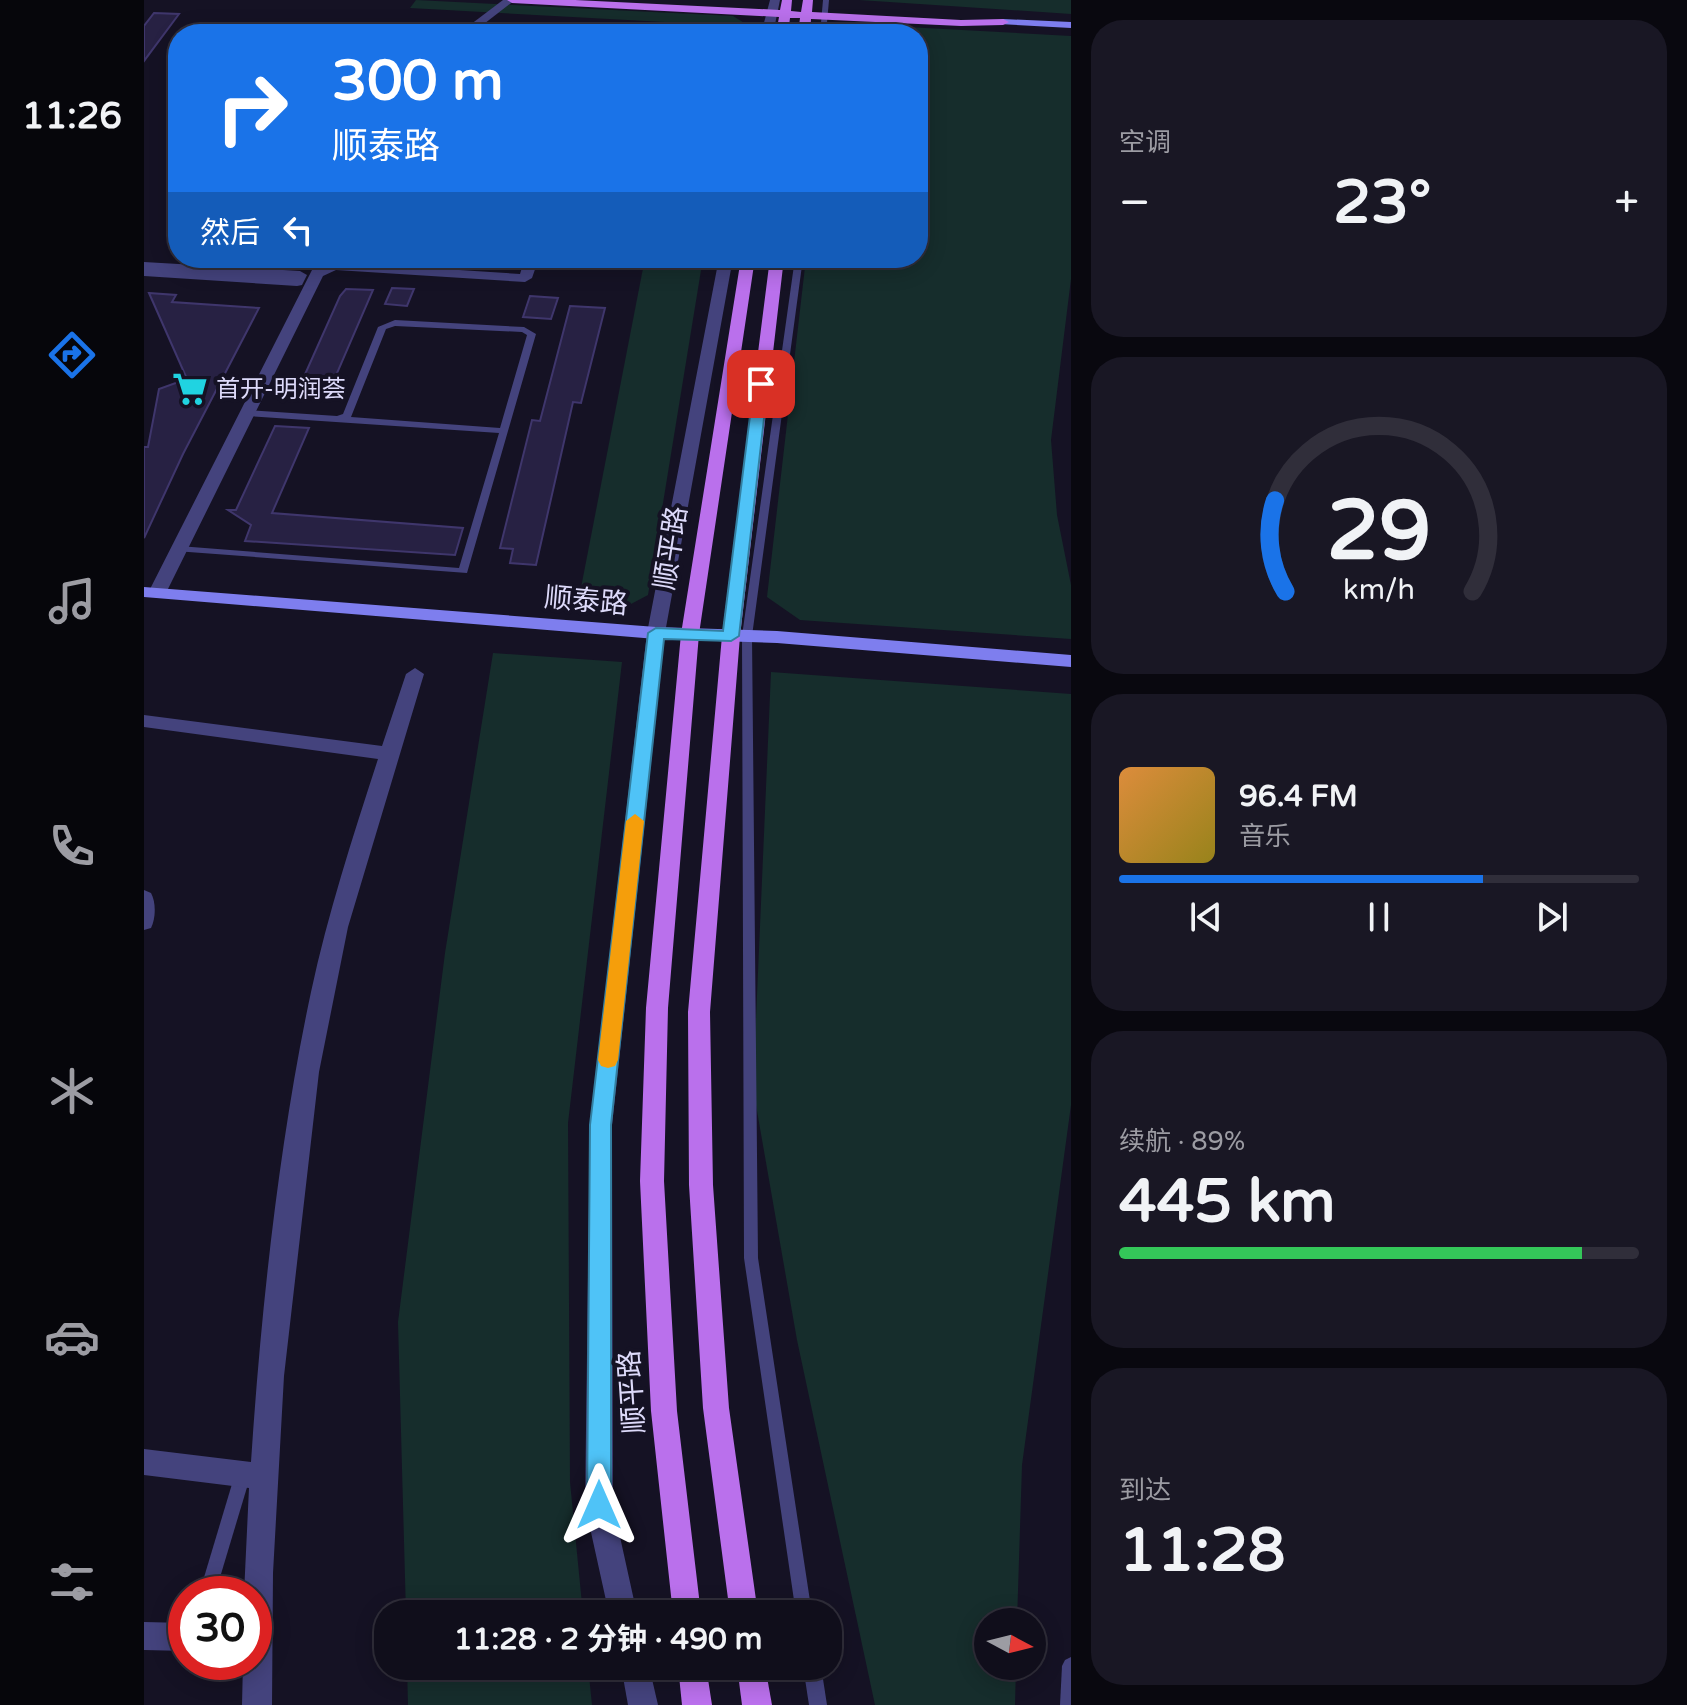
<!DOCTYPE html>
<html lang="zh">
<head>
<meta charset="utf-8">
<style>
	body { margin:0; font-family:"Varela Round","Noto Sans SC",sans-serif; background:#191724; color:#f1f3f6; height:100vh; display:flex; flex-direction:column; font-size:30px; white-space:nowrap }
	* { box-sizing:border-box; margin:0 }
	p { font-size:26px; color:#9c9ca3 }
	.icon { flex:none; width:44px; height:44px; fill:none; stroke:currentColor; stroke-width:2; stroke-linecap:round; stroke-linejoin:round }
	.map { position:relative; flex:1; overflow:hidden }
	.sheet { display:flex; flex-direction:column; gap:20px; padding:20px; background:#09080f; width:616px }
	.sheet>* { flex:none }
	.guide { position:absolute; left:24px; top:24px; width:760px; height:244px; border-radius:32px; box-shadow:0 4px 20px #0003,0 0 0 2px #302e3a; background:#1a73e8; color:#fff; overflow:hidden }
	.needle { width:52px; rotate:97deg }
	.buttons { position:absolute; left:830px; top:1608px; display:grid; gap:16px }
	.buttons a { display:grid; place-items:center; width:72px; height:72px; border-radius:50%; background:#100e1b; box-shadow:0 4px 20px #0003,0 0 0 2px #302e3a; font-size:40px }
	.speed { position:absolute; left:24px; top:1576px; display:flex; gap:16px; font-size:40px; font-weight:700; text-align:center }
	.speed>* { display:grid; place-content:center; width:104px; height:104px; border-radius:50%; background:#100e1b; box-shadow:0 4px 20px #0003,0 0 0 2px #302e3a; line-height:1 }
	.speed .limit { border:12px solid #d22; background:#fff; color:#111 }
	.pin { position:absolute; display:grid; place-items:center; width:68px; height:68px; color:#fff; margin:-34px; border-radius:16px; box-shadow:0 4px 12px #0006 }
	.me { position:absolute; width:88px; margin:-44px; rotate:0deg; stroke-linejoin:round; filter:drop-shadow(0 0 6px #0008) }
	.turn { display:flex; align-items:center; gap:28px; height:168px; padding:0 32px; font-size:36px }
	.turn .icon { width:104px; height:104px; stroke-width:2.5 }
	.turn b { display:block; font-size:56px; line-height:68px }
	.then { display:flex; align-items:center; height:76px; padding:0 32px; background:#0003; gap:16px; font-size:30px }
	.big { font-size:60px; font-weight:700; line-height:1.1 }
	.sheet .tile { flex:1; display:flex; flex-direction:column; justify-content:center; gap:12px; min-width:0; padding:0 28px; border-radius:32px; background:#191724 }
	.sheet .dial { align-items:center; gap:0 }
	.dial svg { height:208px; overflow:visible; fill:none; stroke:#302e3a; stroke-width:7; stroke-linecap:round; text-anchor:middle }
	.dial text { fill:#f1f3f6; stroke:none }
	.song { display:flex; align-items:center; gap:24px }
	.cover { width:96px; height:96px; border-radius:12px; background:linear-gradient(135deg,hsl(30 70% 55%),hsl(50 70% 35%)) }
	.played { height:8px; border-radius:4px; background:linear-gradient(90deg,#1a73e8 70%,#302e3a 70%) }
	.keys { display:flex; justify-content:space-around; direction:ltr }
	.heat { display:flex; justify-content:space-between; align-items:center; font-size:44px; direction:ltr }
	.charge { height:12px; border-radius:6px; background:linear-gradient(90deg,#34c759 89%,#302e3a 0) }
	.trip { position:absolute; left:230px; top:1600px; width:468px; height:80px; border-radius:32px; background:#100e1b; box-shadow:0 4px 20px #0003,0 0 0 2px #302e3a; font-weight:700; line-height:80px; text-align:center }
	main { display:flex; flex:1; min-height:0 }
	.dock { display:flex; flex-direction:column; width:144px; justify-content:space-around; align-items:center; background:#06060b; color:#9c9ca3 }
	.dock .icon { width:56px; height:56px }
	.dock .selected { color:#1a73e8 }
	.dock b { font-size:36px; color:#f1f3f6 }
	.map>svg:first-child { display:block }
	.green { fill:#162d2c }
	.building { fill:#272143; stroke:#3f366c; stroke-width:2 }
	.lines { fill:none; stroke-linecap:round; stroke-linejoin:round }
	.lane { fill:#44437d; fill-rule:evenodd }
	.street { fill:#44437d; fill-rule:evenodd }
	.secondary { fill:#7e7eee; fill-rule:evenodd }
	.primary { fill:#ba70ec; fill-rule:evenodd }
	.route { fill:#4fc3f7; stroke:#337fa1; stroke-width:2 }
	.slow { fill:#f59e0b }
	.labels { text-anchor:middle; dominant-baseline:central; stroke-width:8; stroke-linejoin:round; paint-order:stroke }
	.far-poi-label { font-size:24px; fill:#dddafa; stroke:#151224; text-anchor:start }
	.street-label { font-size:28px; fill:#dddafa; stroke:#151224 }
</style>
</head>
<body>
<main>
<nav class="dock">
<b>11:26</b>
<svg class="icon selected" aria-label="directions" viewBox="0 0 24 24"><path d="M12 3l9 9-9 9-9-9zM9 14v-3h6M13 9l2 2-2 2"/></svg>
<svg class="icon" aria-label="music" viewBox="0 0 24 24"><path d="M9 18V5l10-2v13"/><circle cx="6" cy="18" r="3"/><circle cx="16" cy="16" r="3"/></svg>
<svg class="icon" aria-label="phone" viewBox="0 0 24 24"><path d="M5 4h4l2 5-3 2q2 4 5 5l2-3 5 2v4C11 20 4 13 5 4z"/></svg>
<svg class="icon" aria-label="climate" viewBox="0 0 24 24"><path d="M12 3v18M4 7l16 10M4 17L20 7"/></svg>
<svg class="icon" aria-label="car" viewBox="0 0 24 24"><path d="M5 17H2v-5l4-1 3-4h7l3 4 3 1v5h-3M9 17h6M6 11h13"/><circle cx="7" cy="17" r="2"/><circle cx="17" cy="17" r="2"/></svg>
<svg class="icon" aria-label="filters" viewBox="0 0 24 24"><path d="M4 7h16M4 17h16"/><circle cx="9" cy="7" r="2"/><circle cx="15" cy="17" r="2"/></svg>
</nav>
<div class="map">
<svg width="927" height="1705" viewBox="0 0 927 1705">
	<rect width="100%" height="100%" fill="#151224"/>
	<g class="green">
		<polygon points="272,0 589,16 602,24 601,34 517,34 520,22 266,8"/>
		<polygon points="715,0 927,0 927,14"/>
		<polygon points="689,23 927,36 927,279 907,440 913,515 927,585 927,639 656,620 623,597 662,258 774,258 774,34 688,34"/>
		<polygon points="501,258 559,258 504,595 487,604 435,598"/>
		<polygon points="349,653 478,662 424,1123 426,1482 439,1614 262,1614 254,1322 301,953"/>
		<polygon points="627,672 927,694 927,1105 878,1465 873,1622 844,1622 844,1666 872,1666 871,1705 731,1705 653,1340 609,1088"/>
		<polygon points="263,1666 444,1666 448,1705 264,1705"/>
	</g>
	<g class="building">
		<polygon points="10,13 35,14 0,61 0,26"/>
		<polygon points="248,288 270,289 263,306 241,304"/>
		<polygon points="202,289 229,290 184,394 161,392 165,382 158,381 196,296"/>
		<polygon points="5,293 32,295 28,302 115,308 39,454 0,538 0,447 4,447 15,389 43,379"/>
		<polygon points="386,296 414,298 407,319 379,317"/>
		<polygon points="426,306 461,308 437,403 429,402 392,565 366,563 369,549 356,548 388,420 396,421"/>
		<polygon points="131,426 165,428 128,513 319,528 311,555 101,541 107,525 84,510 92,510"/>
	</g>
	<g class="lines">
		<g class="lane">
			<polygon points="679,0 685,0 682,34 676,34"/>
			<polygon points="651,258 659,258 608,636 614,1258 668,1614 652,1614 600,1258 598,636"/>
			<path d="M251 320 380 327 392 334 323 573 31 551 30 549 35 546 315 568 355 433 103 416 98 413 103 410 193 416 199 414 234 327ZM251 326 378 332 383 335 356 428 207 417 242 329Z"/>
			<polygon points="99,1466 105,1468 107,1474 71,1594 55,1594 91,1474 93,1468"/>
			<polygon points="927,1657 927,1705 916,1705 918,1666 921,1660"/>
			<polygon points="659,1666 677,1666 683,1705 665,1705"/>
		</g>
		<g class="street">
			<polygon points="359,0 371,0 327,34 314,34"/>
			<polygon points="626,0 636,0 629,34 617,34"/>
			<polygon points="462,22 472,24 469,34 457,34"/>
			<polygon points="381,258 395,258 388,278 381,282 192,270 179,276 22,593 19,597 7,597 4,593 168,270 190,262 376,274"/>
			<polygon points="575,258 589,258 521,633 468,1125 469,1505 493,1614 465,1614 441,1505 446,1125 503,633"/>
			<polygon points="0,262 156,271 163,275 158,285 153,286 0,276"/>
			<path d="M271 668 280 674 204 927 175 1072 140 1376 129 1573 128 1705H98L99 1662H110V1594H100L105 1488 0 1475V1449L107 1462C117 1309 135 1142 167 992 184 913 209 836 234 759L0 727V715L238 746 262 674Z"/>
			<path d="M0 890 7 893C12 902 12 918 7 928L0 930Z"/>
			<polygon points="0,1622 42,1623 42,1651 0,1650"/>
			<polygon points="477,1666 505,1666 514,1705 484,1705"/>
		</g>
		<g class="secondary">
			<polygon points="859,19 927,22 927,28 855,24 853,22"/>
			<polygon points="0,587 512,627 633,631 927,655 927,667 633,643 512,639 0,597"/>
		</g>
		<g class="primary">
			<polygon points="363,0 431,0 636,10 638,0 648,0 647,11 657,12 659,0 669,0 668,12 817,20 859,19 865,22 859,25 817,26 667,19 666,34 654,34 656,18 646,18 644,34 632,34 635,17 368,3"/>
			<polygon points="597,258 611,258 555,634 524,1008 520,1181 533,1411 557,1614 529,1614 507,1411 496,1181 502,1008 537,634"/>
			<polygon points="626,258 640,258 596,636 566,1012 569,1185 585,1408 614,1614 586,1614 559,1408 545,1185 544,1012 578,636"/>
			<polygon points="534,1666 562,1666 568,1705 538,1705"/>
			<polygon points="593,1666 621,1666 628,1705 598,1705"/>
		</g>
	</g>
	<polygon class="route" points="617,380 624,384 595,636 587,641 520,639 467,1125 467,1505 464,1514 455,1517 446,1514 443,1505 446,1125 504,633 512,628 579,631 610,384"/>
	<polygon class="slow" points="491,814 500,821 474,1060 471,1066 464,1068 457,1066 454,1060 482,821"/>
	<defs>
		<g id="supermarket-bare" transform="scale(2.76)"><path d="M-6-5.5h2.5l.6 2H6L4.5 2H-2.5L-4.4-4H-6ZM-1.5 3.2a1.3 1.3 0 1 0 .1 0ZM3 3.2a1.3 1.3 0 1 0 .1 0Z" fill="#20d3e1" stroke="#151224" stroke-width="2.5" paint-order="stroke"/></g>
	</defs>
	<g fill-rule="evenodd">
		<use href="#supermarket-bare" x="46" y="389"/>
	</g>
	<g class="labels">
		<g class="far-poi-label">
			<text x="72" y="389">首开-明润荟</text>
		</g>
		<g class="street-label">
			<text transform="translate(527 548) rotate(-81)">顺平路</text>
			<text transform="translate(442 601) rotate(5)">顺泰路</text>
			<text transform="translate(488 1392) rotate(-94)">顺平路</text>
		</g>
	</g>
</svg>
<div class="buttons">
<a><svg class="needle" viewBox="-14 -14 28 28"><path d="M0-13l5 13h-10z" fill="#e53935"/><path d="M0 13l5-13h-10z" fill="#9c9ca3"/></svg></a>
</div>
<div class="speed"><div class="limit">30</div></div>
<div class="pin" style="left:617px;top:384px;background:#d93025"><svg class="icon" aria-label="arrive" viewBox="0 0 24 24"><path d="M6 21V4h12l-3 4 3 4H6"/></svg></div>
<svg class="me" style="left:455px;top:1505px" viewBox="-20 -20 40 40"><path d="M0-17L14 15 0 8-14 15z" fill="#4fc3f7" stroke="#fff" stroke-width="4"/></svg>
<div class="trip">11:28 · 2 分钟 · 490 m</div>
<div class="guide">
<div class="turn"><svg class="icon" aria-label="right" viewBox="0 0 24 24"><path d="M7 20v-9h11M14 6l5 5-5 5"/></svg><div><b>300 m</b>顺泰路</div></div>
<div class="then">然后<svg class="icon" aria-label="left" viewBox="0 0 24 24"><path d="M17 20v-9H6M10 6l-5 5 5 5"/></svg></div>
</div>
</div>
<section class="sheet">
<div class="tile"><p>空调</p>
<div class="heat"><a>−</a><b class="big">23°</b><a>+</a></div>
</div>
<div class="tile dial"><svg viewBox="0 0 100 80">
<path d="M14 69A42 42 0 1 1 86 69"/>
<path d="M14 69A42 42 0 0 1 10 34" stroke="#1a73e8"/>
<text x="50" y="56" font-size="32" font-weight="700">29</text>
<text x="50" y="72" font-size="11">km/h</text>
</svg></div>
<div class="tile">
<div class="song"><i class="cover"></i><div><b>96.4 FM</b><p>音乐</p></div></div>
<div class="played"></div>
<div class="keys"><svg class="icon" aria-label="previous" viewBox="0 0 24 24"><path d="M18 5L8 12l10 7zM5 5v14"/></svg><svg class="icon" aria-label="pause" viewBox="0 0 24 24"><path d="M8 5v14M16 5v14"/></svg><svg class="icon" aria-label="next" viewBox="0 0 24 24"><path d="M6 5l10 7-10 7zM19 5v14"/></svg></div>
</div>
<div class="tile"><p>续航 · 89%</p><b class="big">445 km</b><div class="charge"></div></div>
<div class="tile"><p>到达</p><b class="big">11:28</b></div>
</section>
</main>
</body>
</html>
